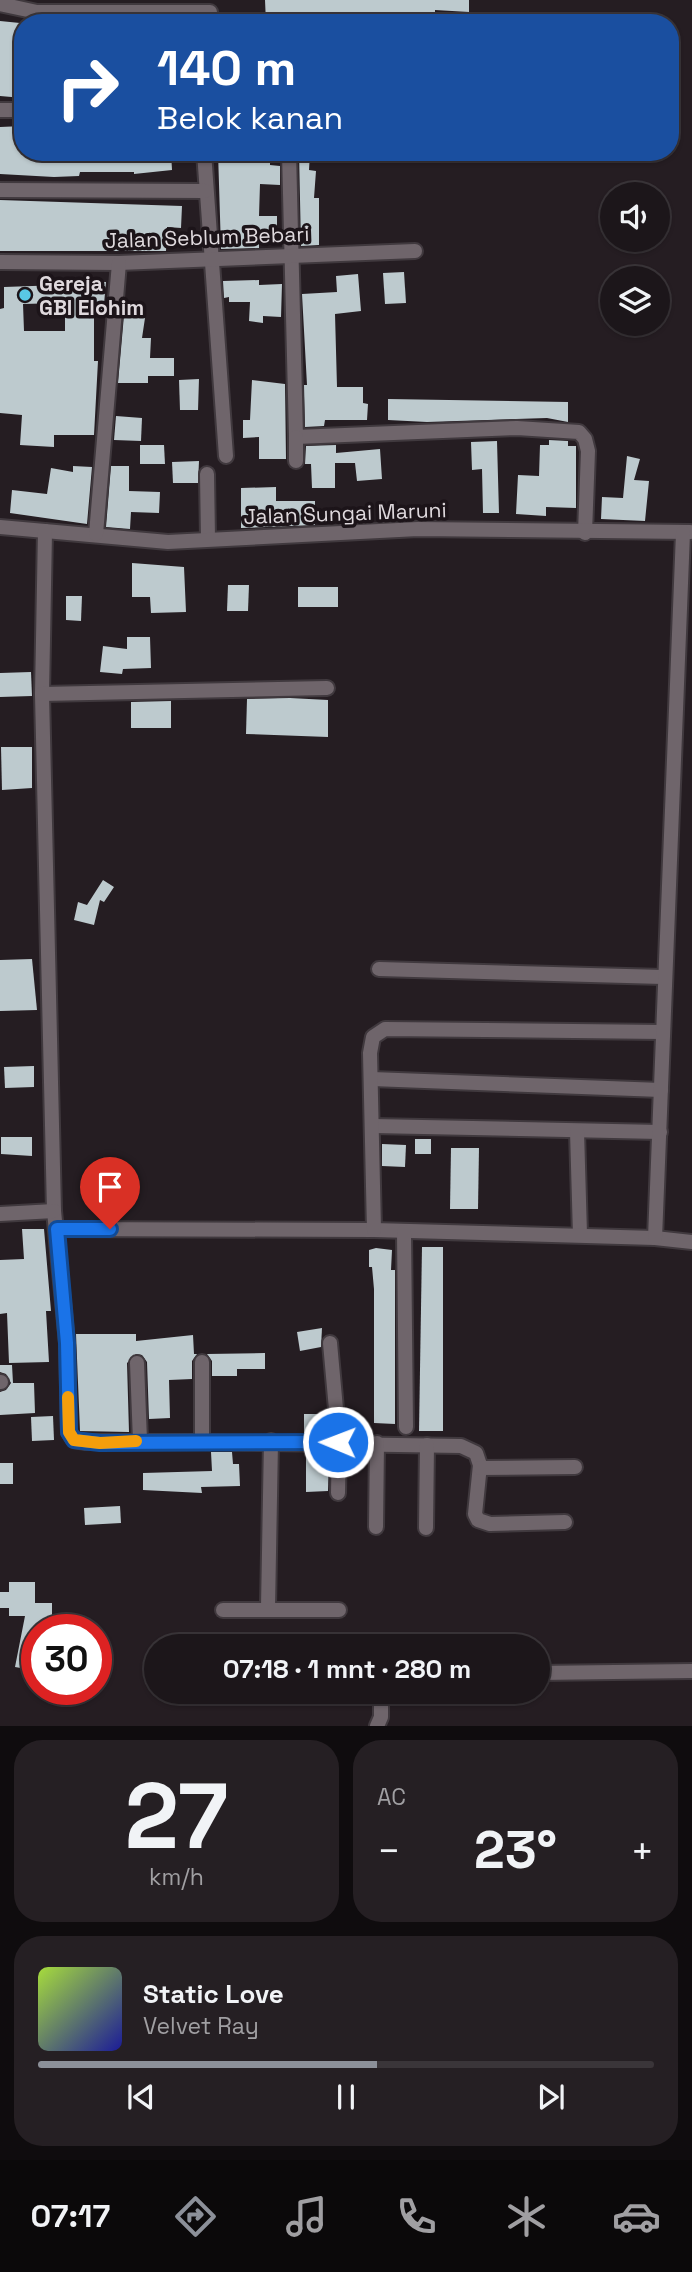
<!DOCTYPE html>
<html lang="id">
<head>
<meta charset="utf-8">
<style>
	body { margin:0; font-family:"Space Grotesk",sans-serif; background:#251f23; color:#f1f3f6; height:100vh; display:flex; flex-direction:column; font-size:26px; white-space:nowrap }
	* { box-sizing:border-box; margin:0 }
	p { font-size:23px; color:#a09fa2 }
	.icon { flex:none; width:38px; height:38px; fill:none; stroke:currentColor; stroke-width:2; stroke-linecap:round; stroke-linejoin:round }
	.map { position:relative; height:1726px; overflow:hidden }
	.details { display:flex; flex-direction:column; gap:14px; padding:14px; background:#0f0c0e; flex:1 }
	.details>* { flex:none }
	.banner { position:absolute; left:14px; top:14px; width:665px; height:147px; border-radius:28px; box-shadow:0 2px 5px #0004,0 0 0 2px #3a3539; background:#1a4fa0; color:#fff; overflow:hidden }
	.controls { position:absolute; left:600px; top:182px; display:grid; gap:14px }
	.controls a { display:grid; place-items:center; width:70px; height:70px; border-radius:50%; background:#1c161a; box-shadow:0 2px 5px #0004,0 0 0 2px #3a3539; font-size:35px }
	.speed { position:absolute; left:21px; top:1614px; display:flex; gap:14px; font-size:35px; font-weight:700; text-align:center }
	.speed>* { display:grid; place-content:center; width:91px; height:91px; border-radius:50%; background:#1c161a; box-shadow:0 2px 5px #0004,0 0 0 2px #3a3539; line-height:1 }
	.speed .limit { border:10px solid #d22; background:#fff; color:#111 }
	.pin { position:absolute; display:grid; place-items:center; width:60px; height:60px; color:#fff; margin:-72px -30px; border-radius:50% 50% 50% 0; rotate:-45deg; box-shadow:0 0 7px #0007 }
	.pin .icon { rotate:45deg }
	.me { position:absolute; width:77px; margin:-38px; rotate:271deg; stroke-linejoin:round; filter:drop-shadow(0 0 5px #0008) }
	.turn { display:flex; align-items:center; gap:24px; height:147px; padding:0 28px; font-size:32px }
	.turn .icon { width:91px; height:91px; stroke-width:2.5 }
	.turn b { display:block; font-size:49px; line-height:60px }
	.big { font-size:52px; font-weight:700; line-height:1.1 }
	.details .card { flex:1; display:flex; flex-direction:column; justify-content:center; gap:10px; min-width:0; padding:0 24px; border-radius:28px; background:#251f23 }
	.details .dial { align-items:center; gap:0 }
	.dial b { font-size:91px; line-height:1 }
	.song { display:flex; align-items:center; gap:21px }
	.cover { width:84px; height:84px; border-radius:10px; background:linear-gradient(135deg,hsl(80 70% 55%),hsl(240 70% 35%)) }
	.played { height:7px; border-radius:4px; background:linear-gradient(90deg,#8c9099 55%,#3a3539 55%) }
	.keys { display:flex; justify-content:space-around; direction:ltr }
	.heat { display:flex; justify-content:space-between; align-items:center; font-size:38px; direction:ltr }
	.details .tiles { flex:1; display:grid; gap:14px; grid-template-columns:1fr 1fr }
	.card:last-child { grid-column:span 2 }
	.trip { position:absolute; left:144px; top:1634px; width:406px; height:70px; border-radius:35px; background:#1c161a; box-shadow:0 2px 5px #0004,0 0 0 2px #3a3539; font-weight:700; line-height:70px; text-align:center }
	.tabs { display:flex; height:112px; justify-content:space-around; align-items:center; background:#0b090a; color:#a09fa2 }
	.tabs .icon { width:49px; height:49px }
	.tabs .current { color:#8c9099 }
	.tabs b { font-size:32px; color:#f1f3f6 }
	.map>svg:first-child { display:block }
	.building { fill:#bdcace; fill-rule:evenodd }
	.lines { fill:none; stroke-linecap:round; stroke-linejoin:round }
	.minor-casing { stroke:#40393e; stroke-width:18 }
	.minor { stroke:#6f656b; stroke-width:14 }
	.route-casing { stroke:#114b97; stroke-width:18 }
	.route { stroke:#1a73e8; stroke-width:12 }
	.slow { stroke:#f59e0b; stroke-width:12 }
	.poi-dot { fill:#59c8e5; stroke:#1c1419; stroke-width:2.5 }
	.labels { text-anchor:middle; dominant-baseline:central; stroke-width:7; stroke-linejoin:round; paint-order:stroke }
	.street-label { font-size:21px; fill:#dfd9dd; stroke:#1c1419 }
	.poi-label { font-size:21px; font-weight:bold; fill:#dfd9dd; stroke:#1c1419; text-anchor:start }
</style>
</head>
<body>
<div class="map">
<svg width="692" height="1726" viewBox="0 0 692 1726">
	<rect width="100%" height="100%" fill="#251d22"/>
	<g class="building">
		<polygon points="265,0 469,0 469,12 435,10 435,23 413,23 337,20 266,23"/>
		<polygon points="0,21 20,23 15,74 23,75 23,98 0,96"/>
		<polygon points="23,126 23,152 171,152 172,170 134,174 134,172 80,172 79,176 54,177 0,174 0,127"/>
		<polygon points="218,152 270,152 270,165 280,166 280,185 260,184 259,216 277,216 277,231 259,231 259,248 221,249"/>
		<polygon points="299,152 310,152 309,170 316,171 314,198 319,198 319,245 301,246"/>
		<polygon points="0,200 182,206 181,228 167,227 166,251 0,251"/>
		<polygon points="404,272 406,303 385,304 383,273"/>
		<polygon points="358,274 361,311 335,314 337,387 363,387 363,403 368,404 367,420 325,420 324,426 305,427 304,385 307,385 302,294 337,292 336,276"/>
		<path d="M61 280 106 282 103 315 94 314V361H98L94 435H54V447L20 445 22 415 0 413V309L4 308V287L61 285ZM60 303V306H65V331H24L23 304Z"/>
		<polygon points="259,280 259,285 282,284 281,317 263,316 263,323 249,321 250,302 229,302 229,297 224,298 223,281"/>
		<polygon points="124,315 145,318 142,338 151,338 150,358 174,358 174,376 148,376 148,383 118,383"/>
		<polygon points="199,379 198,410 180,410 179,380"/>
		<polygon points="252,380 285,384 286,459 259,459 259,437 243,438 243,420 250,420"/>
		<polygon points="388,399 568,402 568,422 547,418 427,422 388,420"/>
		<polygon points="116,416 142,418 141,441 114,440"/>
		<polygon points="549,440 568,441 568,446 576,446 576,508 546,507 546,516 516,514 518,475 539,476 540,445 549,445"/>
		<polygon points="497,441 499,513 483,513 482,469 472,470 471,442"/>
		<polygon points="140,445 164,445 165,464 140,464"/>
		<polygon points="336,445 336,453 380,449 382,479 357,481 355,463 335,463 335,488 312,488 311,464 305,464 306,446"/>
		<polygon points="627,456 640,459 634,480 649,481 645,521 601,519 602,497 623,498"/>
		<polygon points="199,461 198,483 173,483 172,462"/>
		<polygon points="73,466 92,467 87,524 10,513 12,490 47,494 51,468 73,472"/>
		<polygon points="111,466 129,466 129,491 160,492 159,513 131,512 130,529 106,527"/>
		<polygon points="276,487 276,501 315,501 315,525 241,528 241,488"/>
		<polygon points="132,563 184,567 186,612 151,613 150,597 132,597"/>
		<polygon points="228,585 249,585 248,611 227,611"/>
		<rect x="298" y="587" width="40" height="20"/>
		<polygon points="66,596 82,596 81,621 66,620"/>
		<polygon points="127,637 150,637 151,668 123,669 122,674 100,672 103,646 127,649"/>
		<polygon points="31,672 32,696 0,697 0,673"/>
		<polygon points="290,698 328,700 328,737 246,734 247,699"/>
		<polygon points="171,701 171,728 131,728 131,702"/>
		<polygon points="1,747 32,747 32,788 2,790"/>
		<polygon points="103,880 114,887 104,902 100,900 94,925 74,920 78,902 87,905"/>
		<polygon points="32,959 37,1010 0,1011 0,960"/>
		<polygon points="34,1066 34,1087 5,1088 4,1067"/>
		<polygon points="1,1137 32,1137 32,1156 1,1154"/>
		<rect x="415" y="1139" width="16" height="15"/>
		<polygon points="382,1144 406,1145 405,1167 382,1166"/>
		<polygon points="451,1148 479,1148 478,1209 450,1209"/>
		<polygon points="22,1229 44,1229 51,1311 46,1311 49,1362 9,1363 7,1313 0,1314 0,1260 24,1259"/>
		<polygon points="422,1247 443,1247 443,1431 419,1431"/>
		<polygon points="376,1248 392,1250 391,1270 395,1270 395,1424 374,1423 374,1289 372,1267 369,1267 369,1250"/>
		<polygon points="322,1328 321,1347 300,1351 297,1332"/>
		<polygon points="76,1334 136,1334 136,1341 193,1335 194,1354 197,1354 192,1361 192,1379 169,1380 170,1418 149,1419 147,1362 142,1355 136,1354 127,1363 129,1432 80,1431"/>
		<polygon points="265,1353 265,1369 237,1369 237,1376 212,1376 212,1361 207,1354"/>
		<polygon points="0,1365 12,1365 13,1383 34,1383 35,1413 0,1415 0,1392 6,1390 11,1383 6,1374 0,1372"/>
		<polygon points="304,1414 327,1414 329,1434 304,1433"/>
		<polygon points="53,1416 54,1440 32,1441 31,1417"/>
		<polygon points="211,1452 232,1452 233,1464 239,1464 240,1486 201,1487 202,1493 143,1490 143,1473 212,1471"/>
		<polygon points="306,1453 329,1454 328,1491 306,1492"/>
		<rect x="0" y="1463" width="13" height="21"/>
		<polygon points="120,1506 121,1523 85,1525 84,1508"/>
		<polygon points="9,1582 35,1582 35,1603 52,1603 52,1626 41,1625 37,1629 32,1670 15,1667 25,1616 9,1616 9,1608 0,1608 0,1592 9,1592"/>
	</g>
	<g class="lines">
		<g class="minor-casing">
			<g id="minor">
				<polyline points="0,4 37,12 210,12"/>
				<polyline points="0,110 23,110"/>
				<polyline points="204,152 226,456"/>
				<polyline points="289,152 296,437 517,428 579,432 585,439 588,451 585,533"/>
				<polyline points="0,190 205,191"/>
				<polyline points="0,262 119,263 415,251"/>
				<polyline points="296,437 296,461"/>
				<polyline points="207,474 208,539"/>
				<polyline points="0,527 168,542 418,529 690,532"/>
				<polyline points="45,531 42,694 54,1211 67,1343 69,1432 74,1440 86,1442 202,1442 202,1362"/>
				<polyline points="96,534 119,263"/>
				<polyline points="42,694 327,688"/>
				<polyline points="379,969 663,977"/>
				<polyline points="372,1079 661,1090"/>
				<polyline points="373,1126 660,1132"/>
				<polyline points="577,1131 580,1235"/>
				<polyline points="0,1214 54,1211"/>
				<polyline points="57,1229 374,1230 655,1238 692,1242"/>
				<polyline points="374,1230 370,1053 373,1037 385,1029 662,1032"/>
				<polyline points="404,1232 406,1427"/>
				<polyline points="655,1238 683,533"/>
				<polyline points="330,1343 339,1442 338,1493"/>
				<polyline points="137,1363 140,1441"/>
				<polyline points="0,1382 1,1382"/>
				<polyline points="202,1442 461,1446 476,1453 480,1465 475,1514 478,1520 490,1524 565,1522"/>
				<polyline points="480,1468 575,1467"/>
				<polyline points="376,1527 377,1443"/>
				<polyline points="426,1528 427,1445"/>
				<polyline points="268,1608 271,1441"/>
				<polyline points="223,1610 339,1610"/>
				<polyline points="537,1673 692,1671"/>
				<polyline points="377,1726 381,1717 381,1692"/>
			</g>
		</g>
		<use href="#minor" class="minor"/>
	</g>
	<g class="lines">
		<g class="route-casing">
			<polyline id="route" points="110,1229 57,1229 67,1343 69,1432 74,1440 100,1443 338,1442"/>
		</g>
		<use href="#route" class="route"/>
		<polyline class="slow" points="68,1397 69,1432 74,1440 100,1443 136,1441"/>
	</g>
	<circle class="poi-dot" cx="25" cy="295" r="7"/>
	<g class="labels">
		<g class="street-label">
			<text transform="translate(207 237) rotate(-2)">Jalan Seblum Bebari</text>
			<text transform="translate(345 513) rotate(-2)">Jalan Sungai Maruni</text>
		</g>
		<g class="poi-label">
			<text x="39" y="283">Gereja<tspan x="39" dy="24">GBI Elohim</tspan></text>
		</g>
	</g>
</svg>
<div class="controls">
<a><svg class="icon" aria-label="sound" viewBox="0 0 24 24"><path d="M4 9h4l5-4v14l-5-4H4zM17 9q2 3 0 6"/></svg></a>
<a><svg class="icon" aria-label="layers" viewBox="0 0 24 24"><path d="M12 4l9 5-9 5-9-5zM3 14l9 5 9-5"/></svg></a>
</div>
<div class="speed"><div class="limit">30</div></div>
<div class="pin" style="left:110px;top:1229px;background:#d93025"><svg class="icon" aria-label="arrive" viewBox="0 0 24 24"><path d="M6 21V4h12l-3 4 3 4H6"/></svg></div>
<svg class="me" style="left:338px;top:1442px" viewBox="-20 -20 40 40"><circle r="17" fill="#1a73e8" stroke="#fff" stroke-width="3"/><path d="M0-11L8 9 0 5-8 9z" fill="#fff"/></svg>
<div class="trip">07:18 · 1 mnt · 280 m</div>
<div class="banner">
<div class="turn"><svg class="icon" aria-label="right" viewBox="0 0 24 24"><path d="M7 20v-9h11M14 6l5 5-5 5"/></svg><div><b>140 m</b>Belok kanan</div></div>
</div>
</div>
<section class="details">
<div class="tiles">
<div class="card dial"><b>27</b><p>km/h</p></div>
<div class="card"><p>AC</p>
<div class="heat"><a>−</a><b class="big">23°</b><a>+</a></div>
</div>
<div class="card">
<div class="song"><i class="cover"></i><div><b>Static Love</b><p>Velvet Ray</p></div></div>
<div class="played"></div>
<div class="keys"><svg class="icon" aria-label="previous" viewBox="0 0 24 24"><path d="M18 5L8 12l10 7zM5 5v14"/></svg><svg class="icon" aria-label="pause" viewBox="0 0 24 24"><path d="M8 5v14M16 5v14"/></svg><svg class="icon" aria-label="next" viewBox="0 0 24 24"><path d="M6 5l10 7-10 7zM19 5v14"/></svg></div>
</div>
</div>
</section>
<nav class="tabs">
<b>07:17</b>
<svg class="icon current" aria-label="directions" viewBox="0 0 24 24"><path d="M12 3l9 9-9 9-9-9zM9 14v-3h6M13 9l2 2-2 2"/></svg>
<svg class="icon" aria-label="music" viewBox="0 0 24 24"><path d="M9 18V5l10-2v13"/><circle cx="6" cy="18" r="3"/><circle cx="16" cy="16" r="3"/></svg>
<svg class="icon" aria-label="phone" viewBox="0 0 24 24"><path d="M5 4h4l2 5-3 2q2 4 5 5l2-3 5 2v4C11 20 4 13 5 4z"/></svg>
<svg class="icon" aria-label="climate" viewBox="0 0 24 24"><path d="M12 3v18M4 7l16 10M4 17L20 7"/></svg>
<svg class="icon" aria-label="car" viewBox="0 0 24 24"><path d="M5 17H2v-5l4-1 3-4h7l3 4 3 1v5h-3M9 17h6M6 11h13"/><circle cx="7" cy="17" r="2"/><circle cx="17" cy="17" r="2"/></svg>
</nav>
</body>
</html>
